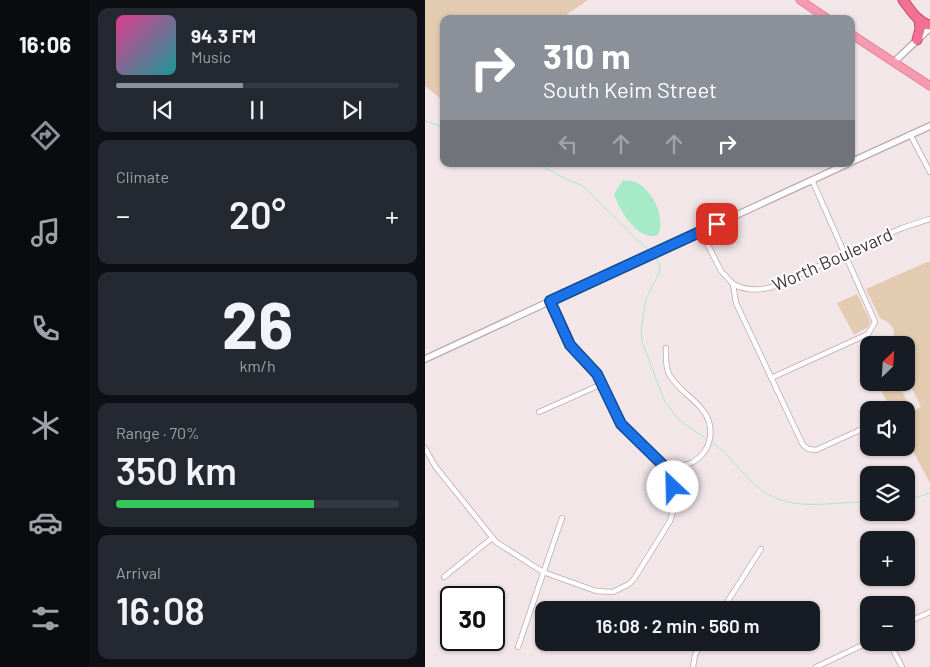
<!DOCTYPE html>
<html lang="en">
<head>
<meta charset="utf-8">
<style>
	body { margin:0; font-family:Barlow,sans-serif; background:#242831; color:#f1f3f6; height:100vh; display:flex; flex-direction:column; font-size:19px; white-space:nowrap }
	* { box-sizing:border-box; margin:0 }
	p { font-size:16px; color:#9ea1a6 }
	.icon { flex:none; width:28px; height:28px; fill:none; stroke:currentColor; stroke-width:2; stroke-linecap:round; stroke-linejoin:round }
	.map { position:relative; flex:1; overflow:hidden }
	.side { display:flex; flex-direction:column; gap:8px; padding:8px; background:#0d0f14; width:335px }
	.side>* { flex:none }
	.guide { position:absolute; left:15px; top:15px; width:415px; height:152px; border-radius:10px; box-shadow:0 1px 4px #0004; background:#8c9099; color:#fff; overflow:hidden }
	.needle { width:32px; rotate:25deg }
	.fabs { position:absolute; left:435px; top:336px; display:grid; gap:10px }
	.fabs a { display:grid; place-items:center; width:55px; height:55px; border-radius:10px; background:#171b24; box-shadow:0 1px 4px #0004; font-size:25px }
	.speed { position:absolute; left:15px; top:586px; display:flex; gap:10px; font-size:25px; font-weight:700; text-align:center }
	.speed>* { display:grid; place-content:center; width:65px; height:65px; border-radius:50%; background:#171b24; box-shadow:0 1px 4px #0004; line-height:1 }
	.speed .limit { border:2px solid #111; border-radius:8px; background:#fff; color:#111 }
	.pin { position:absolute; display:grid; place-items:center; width:42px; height:42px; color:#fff; margin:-21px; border-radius:10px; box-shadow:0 2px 8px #0006 }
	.me { position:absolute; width:55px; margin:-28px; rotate:336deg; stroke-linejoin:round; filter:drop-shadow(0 0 4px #0008) }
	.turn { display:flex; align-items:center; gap:18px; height:105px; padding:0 20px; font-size:22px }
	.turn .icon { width:65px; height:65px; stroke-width:2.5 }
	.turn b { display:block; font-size:35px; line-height:42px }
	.lanes { display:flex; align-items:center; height:48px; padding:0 20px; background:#0003; justify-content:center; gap:25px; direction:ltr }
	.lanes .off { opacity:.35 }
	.big { font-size:38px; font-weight:600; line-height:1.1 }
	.side .tile { flex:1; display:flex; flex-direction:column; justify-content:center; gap:8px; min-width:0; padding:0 18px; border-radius:10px; background:#242831 }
	.side .dial { align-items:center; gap:0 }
	.dial b { font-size:65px; line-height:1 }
	.song { display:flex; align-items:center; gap:15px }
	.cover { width:60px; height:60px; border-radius:8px; background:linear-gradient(135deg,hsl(330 70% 55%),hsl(180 70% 35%)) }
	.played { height:5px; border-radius:2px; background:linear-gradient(90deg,#8c9099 45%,#363941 45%) }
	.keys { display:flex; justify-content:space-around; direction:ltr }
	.heat { display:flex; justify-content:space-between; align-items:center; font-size:28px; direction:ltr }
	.charge { height:8px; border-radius:4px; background:linear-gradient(90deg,#34c759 70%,#363941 0) }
	.trip { position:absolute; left:110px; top:601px; width:285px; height:50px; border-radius:10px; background:#171b24; box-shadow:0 1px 4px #0004; font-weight:600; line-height:50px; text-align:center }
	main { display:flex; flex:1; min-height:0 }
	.menu { display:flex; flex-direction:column; width:90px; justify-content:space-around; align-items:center; background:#090b0e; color:#9ea1a6 }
	.menu .icon { width:35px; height:35px }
	.menu .on { color:#8c9099 }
	.menu b { font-size:22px; color:#f1f3f6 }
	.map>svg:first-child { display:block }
	.green { fill:#e3cbb2 }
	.water { fill:#a7eac7 }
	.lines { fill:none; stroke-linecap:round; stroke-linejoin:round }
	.stream { stroke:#a7eac7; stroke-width:1 }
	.minor-casing { stroke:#bcaaaf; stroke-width:6 }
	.tertiary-casing { stroke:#bcaaaf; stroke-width:8 }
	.primary-casing { stroke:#da6c86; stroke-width:9 }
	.motorway-casing { stroke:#d0426c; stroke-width:11 }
	.minor { stroke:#fff; stroke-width:4.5 }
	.tertiary { stroke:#fff; stroke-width:5.5 }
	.primary { stroke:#f69baf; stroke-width:8 }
	.motorway { stroke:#f27193; stroke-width:9 }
	.route-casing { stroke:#114b97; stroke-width:12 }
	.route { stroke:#1a73e8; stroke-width:9 }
	.labels { text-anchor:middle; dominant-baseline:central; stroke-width:4; stroke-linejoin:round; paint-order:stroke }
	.street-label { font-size:18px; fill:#44363b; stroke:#fff }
</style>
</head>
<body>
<main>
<nav class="menu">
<b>16:06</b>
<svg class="icon on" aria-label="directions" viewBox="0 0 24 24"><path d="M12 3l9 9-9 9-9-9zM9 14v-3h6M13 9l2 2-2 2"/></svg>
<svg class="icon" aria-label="music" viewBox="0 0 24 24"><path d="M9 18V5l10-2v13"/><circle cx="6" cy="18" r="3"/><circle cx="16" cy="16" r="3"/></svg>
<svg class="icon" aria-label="phone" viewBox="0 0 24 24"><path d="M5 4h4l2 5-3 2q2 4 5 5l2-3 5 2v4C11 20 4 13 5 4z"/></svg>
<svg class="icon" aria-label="climate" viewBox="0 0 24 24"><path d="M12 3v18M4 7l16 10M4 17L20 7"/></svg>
<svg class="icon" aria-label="car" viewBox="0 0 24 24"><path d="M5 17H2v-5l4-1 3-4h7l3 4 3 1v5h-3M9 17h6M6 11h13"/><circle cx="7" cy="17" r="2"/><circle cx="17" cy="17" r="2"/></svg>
<svg class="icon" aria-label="filters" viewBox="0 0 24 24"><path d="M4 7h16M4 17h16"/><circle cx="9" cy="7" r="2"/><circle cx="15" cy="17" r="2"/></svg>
</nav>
<section class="side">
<div class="tile">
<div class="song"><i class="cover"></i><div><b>94.3 FM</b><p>Music</p></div></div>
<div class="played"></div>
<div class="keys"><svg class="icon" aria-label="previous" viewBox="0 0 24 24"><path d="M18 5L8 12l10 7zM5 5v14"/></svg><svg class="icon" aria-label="pause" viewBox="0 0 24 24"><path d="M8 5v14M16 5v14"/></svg><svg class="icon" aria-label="next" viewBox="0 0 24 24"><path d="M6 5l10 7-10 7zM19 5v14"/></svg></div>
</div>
<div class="tile"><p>Climate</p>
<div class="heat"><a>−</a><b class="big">20°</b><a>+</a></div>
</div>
<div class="tile dial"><b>26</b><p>km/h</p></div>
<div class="tile"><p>Range · 70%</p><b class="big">350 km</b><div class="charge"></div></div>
<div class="tile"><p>Arrival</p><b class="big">16:08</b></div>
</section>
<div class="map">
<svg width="505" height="667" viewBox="0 0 505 667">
	<rect width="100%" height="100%" fill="#f2e6e9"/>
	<g class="green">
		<polygon points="0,0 163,0 135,19 19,19 19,97 16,99 0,86"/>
		<polygon points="502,262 505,262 505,483 481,438 481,414 496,407 481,376 481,345 467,345 466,342 469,335 468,328 464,323 455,318 441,289"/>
		<polygon points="432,294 445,321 443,327 429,335 412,303"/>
		<polygon points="452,383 473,383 482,401 466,409"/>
	</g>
	<path class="water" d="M198 180C202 181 206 180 210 182 228 190 241 217 233 235 213 242 194 210 189 194Z"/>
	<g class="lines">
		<g class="stream">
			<polyline points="0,121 19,127"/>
			<polyline points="113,164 141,179 158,186 225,252"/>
			<polyline points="230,257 234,263 235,271 221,299 216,330 217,342 240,402 254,420 283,440"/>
			<path d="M286 442C303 453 316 472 330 485 364 515 404 501 444 502"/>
			<polyline points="481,501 505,493"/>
		</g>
		<g class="minor-casing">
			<g id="minor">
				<polyline points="485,134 505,172"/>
				<polyline points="276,231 296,271 308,284 311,303 378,445 383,449 391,450 444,426"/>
				<path d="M308 284C321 291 333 291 347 287L477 228 505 219"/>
				<path d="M241 348C241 357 240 366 244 374 251 388 266 396 276 408 291 425 288 450 268 462 260 466 251 467 242 469"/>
				<polyline points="346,378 443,334 450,322 387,180"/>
				<polyline points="114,412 177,384"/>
				<polyline points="0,448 10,466 71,542 118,572 171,591 188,592 204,584 209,579 245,521 250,504 246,476 236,462 196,424 172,374 145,345 125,301"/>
				<polyline points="19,577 67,538"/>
				<polyline points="297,610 336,549"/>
				<polyline points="481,623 505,612"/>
				<polyline points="464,642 477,667"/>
				<polyline points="93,647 137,518"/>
				<polyline points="268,667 270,655 277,642"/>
				<polyline points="391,667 444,642"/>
			</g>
		</g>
		<g class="tertiary-casing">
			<g id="tertiary">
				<polyline points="469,62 505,28"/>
				<polyline points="426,162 505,126"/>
				<polyline points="0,359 422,164"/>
			</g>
		</g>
		<g class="primary-casing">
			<g id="primary">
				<polyline points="375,0 403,19"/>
				<polyline points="426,34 505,86"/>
			</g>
		</g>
		<g class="motorway-casing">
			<g id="motorway">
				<path d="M478 0C485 9 493 23 505 25"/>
				<polyline points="492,40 495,29 494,19"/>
			</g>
		</g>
		<use href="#minor" class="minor"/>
		<use href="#tertiary" class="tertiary"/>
		<use href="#primary" class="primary"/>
		<use href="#motorway" class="motorway"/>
	</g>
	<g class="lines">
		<g class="route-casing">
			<polyline id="route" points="248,487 246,476 242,469 196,424 172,374 145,345 125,301 292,224"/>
		</g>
		<use href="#route" class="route"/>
	</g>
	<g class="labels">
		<g class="street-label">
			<text transform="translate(407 259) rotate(-24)">Worth Boulevard</text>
		</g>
	</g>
</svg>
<div class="fabs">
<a><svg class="needle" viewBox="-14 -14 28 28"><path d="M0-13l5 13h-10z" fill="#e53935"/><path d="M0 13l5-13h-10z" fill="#9ea1a6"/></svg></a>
<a><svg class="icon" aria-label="sound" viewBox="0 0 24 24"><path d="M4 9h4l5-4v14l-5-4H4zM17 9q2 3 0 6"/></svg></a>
<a><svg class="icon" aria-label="layers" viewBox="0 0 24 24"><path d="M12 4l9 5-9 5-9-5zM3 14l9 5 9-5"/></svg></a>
<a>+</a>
<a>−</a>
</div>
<div class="speed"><div class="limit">30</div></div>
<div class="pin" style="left:292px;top:224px;background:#d93025"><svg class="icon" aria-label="arrive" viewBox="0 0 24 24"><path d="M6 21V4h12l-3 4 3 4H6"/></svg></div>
<svg class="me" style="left:248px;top:487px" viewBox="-20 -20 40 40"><circle r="19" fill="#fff"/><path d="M0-13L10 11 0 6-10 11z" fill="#1a73e8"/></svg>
<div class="trip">16:08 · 2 min · 560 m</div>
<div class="guide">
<div class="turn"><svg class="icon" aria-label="right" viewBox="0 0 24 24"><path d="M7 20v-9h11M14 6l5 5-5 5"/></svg><div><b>310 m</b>South Keim Street</div></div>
<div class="lanes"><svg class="icon off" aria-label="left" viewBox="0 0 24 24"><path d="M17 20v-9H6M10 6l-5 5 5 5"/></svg><svg class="icon off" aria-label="ahead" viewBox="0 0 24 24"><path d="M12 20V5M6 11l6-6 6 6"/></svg><svg class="icon off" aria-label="ahead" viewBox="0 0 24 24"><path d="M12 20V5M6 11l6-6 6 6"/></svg><svg class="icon" aria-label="right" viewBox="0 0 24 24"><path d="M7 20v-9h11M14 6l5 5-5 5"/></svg></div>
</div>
</div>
</main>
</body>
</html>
